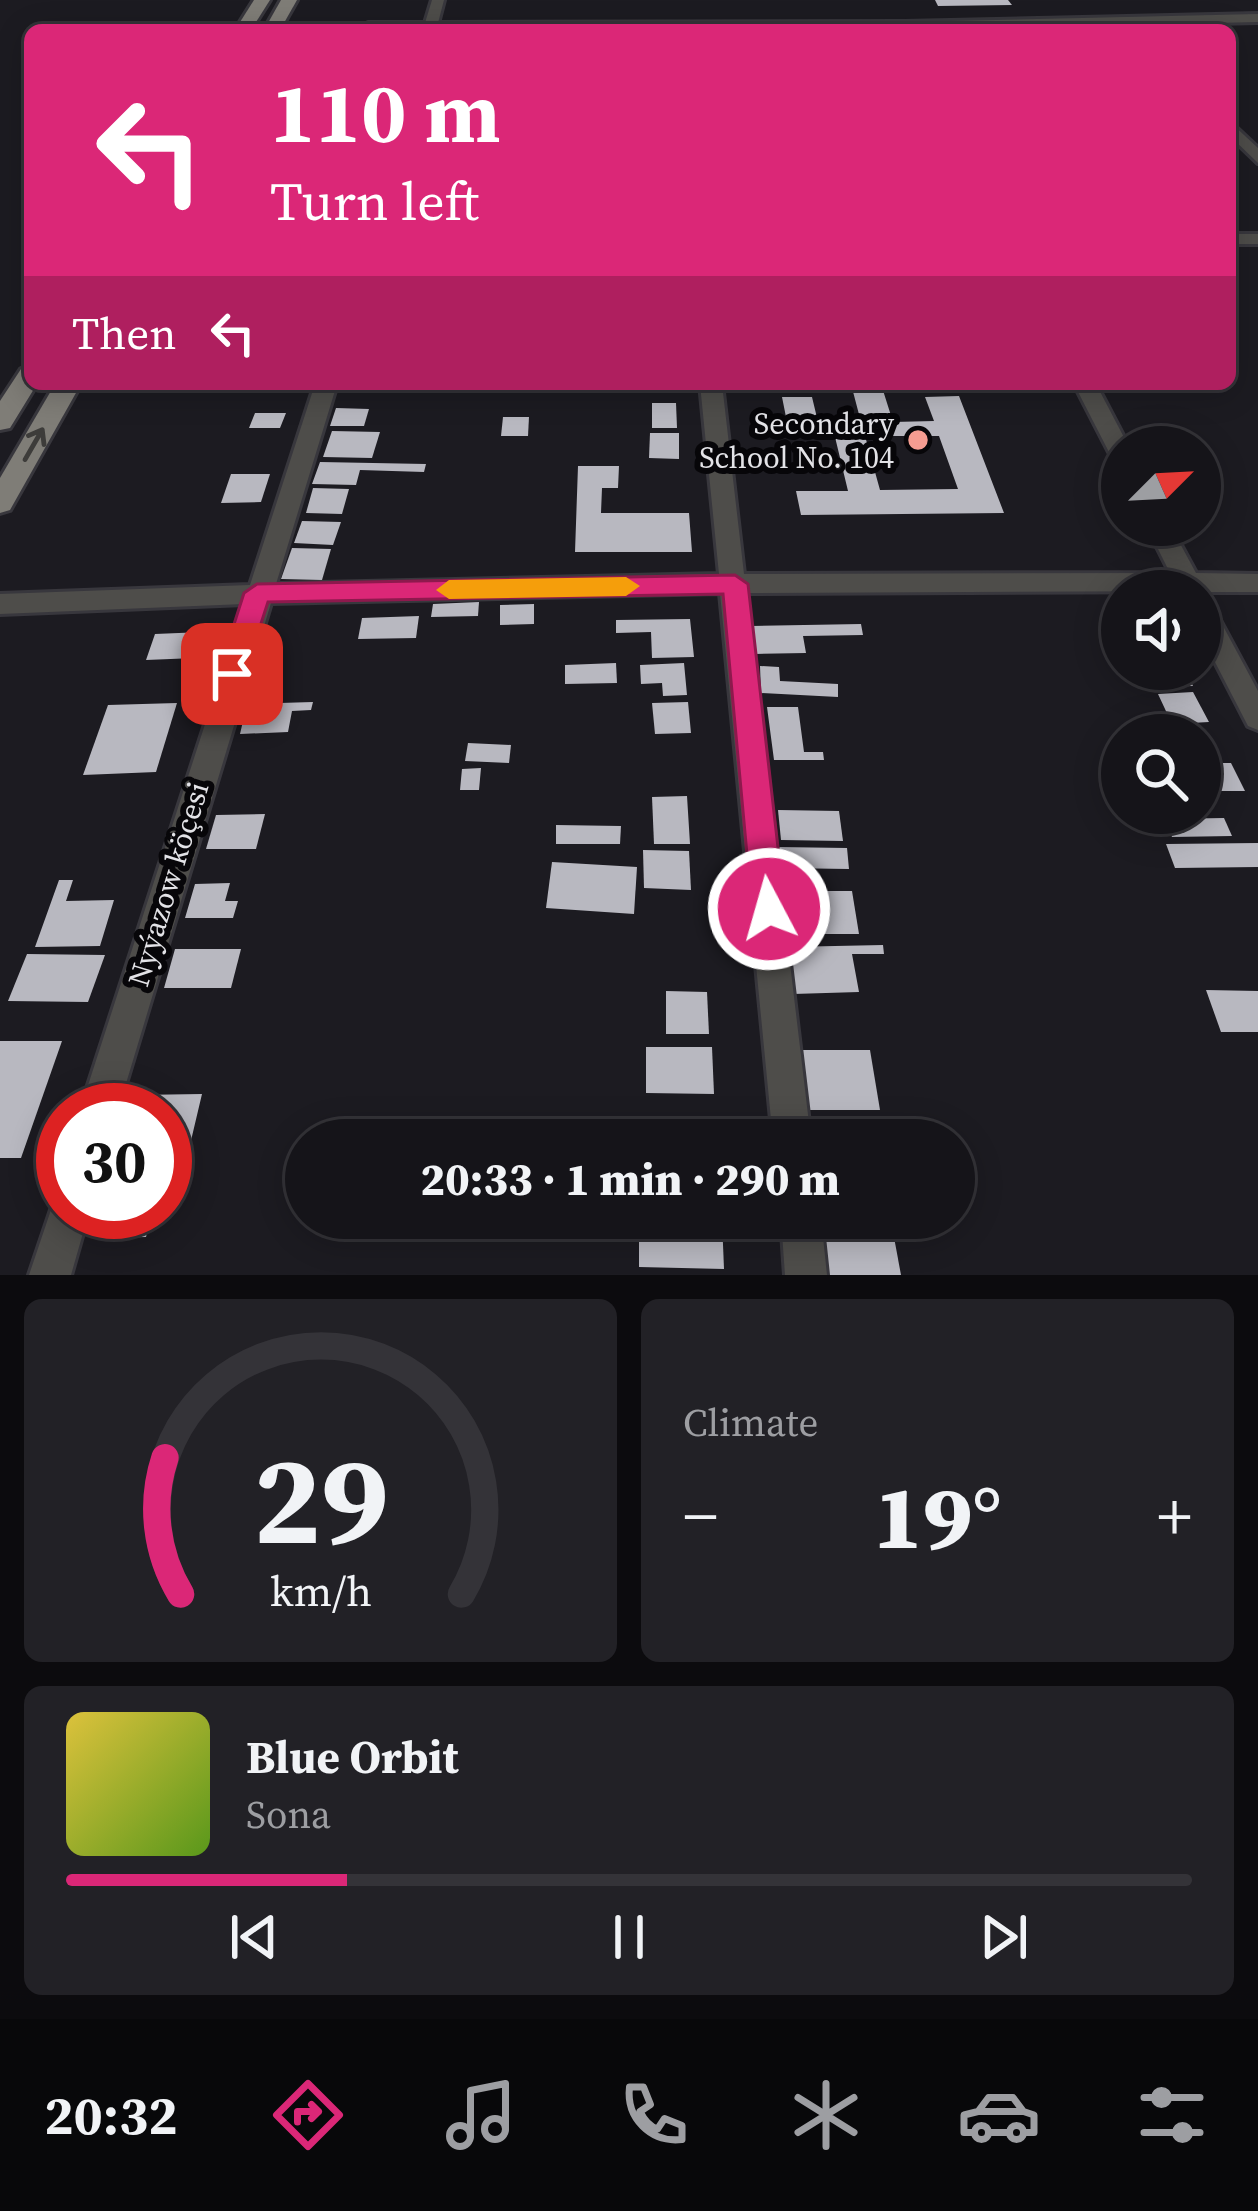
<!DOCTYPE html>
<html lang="en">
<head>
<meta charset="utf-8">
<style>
	body { margin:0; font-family:"Source Serif 4",serif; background:#222126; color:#f1f3f6; height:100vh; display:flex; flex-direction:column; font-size:45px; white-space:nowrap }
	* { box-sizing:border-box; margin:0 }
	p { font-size:39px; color:#9d9ea2 }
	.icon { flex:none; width:66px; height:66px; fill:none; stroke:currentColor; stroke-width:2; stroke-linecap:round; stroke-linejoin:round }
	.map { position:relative; height:1275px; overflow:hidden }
	.drawer { display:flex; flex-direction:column; gap:24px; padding:24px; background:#0c0b0e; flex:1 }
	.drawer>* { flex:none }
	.hud { position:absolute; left:24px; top:24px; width:1212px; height:366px; border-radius:18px; box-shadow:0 6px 30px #0003,0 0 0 3px #343338; background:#db2777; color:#fff; overflow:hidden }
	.needle { width:78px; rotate:66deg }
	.controls { position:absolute; left:1101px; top:426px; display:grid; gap:24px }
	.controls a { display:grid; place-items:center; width:120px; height:120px; border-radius:50%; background:#151419; box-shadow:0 6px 30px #0003,0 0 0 3px #343338; font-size:60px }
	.speed { position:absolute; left:36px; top:1083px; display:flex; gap:24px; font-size:60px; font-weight:700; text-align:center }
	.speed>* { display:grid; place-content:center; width:156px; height:156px; border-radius:50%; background:#151419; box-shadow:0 6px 30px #0003,0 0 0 3px #343338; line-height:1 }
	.speed .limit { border:18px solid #d22; background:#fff; color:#111 }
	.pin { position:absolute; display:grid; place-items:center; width:102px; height:102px; color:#fff; margin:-51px; border-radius:24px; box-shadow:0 6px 18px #0006 }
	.me { position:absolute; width:132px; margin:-66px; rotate:354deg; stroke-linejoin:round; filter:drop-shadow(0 0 9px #0008) }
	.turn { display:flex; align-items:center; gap:42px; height:252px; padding:0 48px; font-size:54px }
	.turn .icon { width:156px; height:156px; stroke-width:2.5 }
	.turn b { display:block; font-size:84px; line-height:102px }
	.then { display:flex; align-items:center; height:114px; padding:0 48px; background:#0003; gap:24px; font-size:45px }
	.big { font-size:90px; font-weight:800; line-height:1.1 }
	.drawer .card { flex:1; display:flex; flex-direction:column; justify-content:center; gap:18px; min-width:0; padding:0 42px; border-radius:18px; background:#222126 }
	.drawer .dial { align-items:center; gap:0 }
	.dial svg { height:312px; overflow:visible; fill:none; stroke:#343338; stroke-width:7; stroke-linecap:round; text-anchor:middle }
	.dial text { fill:#f1f3f6; stroke:none }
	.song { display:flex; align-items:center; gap:36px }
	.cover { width:144px; height:144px; border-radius:18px; background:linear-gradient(135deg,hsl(50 70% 55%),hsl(90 70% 35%)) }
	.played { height:12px; border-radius:6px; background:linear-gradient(90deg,#db2777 25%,#343338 25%) }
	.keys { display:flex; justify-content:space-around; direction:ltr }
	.heat { display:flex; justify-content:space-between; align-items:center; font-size:66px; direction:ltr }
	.drawer .tiles { flex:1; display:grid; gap:24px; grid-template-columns:1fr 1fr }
	.card:last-child { grid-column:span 2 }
	.trip { position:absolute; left:285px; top:1119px; width:690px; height:120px; border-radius:60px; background:#151419; box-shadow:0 6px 30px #0003,0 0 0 3px #343338; font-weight:800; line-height:120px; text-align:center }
	.dock { display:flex; height:192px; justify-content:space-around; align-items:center; background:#08080a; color:#9d9ea2 }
	.dock .icon { width:84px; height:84px }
	.dock .selected { color:#db2777 }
	.dock b { font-size:54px; color:#f1f3f6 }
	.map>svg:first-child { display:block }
	.building { fill:#b8b8c0; fill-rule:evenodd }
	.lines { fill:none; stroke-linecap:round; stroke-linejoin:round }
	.minor-casing { stroke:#38373d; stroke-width:6 }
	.major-casing { stroke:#38373d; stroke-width:6 }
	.minor { fill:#4e4d4a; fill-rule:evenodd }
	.major { fill:#7f7d77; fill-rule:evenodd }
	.oneway { stroke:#3d3c3a }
	.route { fill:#db2777; stroke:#8e194d; stroke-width:3 }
	.slow { fill:#f59e0b }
	.poi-dot { fill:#f59c91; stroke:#070609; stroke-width:4.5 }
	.labels { text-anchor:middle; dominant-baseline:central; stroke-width:12; stroke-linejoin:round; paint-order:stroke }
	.poi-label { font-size:30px; fill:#e3e3e7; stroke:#070609; text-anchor:end }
	.street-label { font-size:30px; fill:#e3e3e7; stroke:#070609 }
</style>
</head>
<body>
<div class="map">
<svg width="1258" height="1275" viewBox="0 0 1258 1275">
	<rect width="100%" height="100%" fill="#1c1b21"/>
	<g class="building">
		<polygon points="935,0 1008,0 1012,5 938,6"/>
		<path d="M851 384H881L893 422 934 421 925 397 959 396 1004 513 801 515 796 491H848L835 437H790L782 397H812L818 422H861ZM865 436H939L958 489 880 490Z"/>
		<polygon points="652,403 676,403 677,428 652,428"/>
		<polygon points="336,408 369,409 364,426 330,426"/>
		<polygon points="255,413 286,413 280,428 249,428"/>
		<polygon points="503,417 529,417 528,436 501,436"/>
		<polygon points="332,431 380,432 372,458 323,457"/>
		<polygon points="650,433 679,433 679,459 649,458"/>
		<polygon points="320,462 426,464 424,472 360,470 356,485 312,484"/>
		<polygon points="578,466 619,466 618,488 602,488 601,513 689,513 692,552 575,552"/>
		<polygon points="231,474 270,474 261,502 221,503"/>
		<polygon points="313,488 349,489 342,514 306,513"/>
		<polygon points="302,521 341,522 333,545 294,543"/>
		<polygon points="292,548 331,549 322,580 281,579"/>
		<polygon points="479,602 478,616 431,617 433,604"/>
		<polygon points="534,604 534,624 500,625 500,605"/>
		<polygon points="419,616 416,638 358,639 362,618"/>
		<polygon points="690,619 694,657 652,658 651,632 616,633 616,620"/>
		<polygon points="861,624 863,635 803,636 806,653 755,654 752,626"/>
		<polygon points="203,632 195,658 146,660 155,634"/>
		<polygon points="266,641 281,641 275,664 259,664"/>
		<polygon points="616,663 617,683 565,684 565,665"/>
		<polygon points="684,663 687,695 663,696 662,683 641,684 640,665"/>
		<polygon points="760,666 779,667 780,681 838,684 838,697 761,693"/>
		<polygon points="258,667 278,671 269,693 250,693"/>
		<polygon points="1133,669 1185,669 1193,686 1142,687"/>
		<polygon points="1193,692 1209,722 1172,724 1158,694"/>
		<polygon points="313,702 311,710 292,711 288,732 240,734 247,704"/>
		<polygon points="688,702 691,733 655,734 652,703"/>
		<polygon points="177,703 156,772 83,775 108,705"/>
		<polygon points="767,707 798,707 804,752 823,752 824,760 774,760"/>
		<polygon points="468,743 511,745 509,763 465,761"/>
		<polygon points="1200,763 1231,763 1245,791 1206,791"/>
		<polygon points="481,768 479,790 460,790 462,769"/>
		<polygon points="687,796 690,844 654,844 652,797"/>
		<polygon points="778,810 839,811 843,841 781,840"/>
		<polygon points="265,814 256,849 206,849 216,815"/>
		<polygon points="1224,818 1232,836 1172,837 1165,819"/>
		<polygon points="556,825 621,826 620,844 556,844"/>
		<polygon points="1258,843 1258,867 1175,868 1166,844"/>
		<polygon points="777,847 847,848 849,869 780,868"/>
		<polygon points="643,850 689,851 691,890 644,888"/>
		<polygon points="552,862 637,867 634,914 546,908"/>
		<polygon points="59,880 73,880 66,901 114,900 100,946 35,947"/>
		<polygon points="230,883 225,901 238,901 233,918 185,918 195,884"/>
		<polygon points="783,891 852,891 859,934 788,934"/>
		<polygon points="883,945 884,954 852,954 859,992 793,994 787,947"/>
		<polygon points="175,949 241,949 231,988 164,988"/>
		<polygon points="27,954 105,955 88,1002 8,1001"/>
		<polygon points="1206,990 1258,991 1258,1032 1221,1032"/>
		<polygon points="666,991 707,992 709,1034 666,1034"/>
		<polygon points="0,1041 62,1041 21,1158 0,1158"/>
		<polygon points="646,1047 712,1047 714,1094 646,1093"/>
		<polygon points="793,1050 870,1050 880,1110 799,1110"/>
		<polygon points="202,1094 189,1149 165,1149 165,1110 133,1110 137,1095"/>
		<polygon points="107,1212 152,1212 146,1237 100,1238"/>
		<polygon points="639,1218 722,1220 724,1269 639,1267"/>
		<polygon points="891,1221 901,1275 824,1275 817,1224"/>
	</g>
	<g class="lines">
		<g class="minor-casing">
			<g id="minor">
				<polygon points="432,0 444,0 438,23 905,22 1258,14 1258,22 905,30 361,27 368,23 425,23"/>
				<polygon points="1230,122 1258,148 1258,163 1230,136"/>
				<rect x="1230" y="234" width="28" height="10"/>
				<polygon points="315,384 337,384 276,584 719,574 700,384 722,384 744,574 1170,573 1146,525 1170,525 1196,573 1258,574 1258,592 1204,592 1201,598 1209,600 1258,691 1258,730 1248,726 1200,633 1200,591 746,593 811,1140 773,1140 720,593 271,603 118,1110 80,1110 244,604 0,614 0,594 250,585"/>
				<polygon points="1074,384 1096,384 1129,447 1122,447 1122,463 1111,456"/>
				<polygon points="63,1194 63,1212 89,1212 71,1275 29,1275 55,1198"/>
				<polygon points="781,1218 821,1218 827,1275 785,1275"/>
			</g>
		</g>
		<g class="major-casing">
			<g id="major">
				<polygon points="254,0 270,0 251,30 235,30"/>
				<polygon points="281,0 297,0 280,30 264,30"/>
				<polygon points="30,366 30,384 37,384 10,428 0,430 0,401 21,369"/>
				<polygon points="55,384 81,384 10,510 0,513 0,478"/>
			</g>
		</g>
		<use href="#minor" class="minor"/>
		<use href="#major" class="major"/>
	</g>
	<defs><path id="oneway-shaft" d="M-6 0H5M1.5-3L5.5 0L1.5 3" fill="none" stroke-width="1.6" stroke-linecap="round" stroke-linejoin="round" transform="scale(3)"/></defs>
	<use class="oneway" href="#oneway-shaft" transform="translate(34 444) rotate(-60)"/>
	<polygon class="route" points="735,575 748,584 785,909 780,920 769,924 757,920 752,909 723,594 268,602 242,682 232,685 218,674 244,593 257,584"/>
	<polygon class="slow" points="626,577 640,586 626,596 449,599 436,590 449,580"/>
	<circle class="poi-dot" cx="918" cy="440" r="12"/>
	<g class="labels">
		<g class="poi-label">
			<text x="894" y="423">Secondary<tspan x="894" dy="34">School No. 104</tspan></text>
		</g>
		<g class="street-label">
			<text transform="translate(168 884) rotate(-73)">Nyýazow köçesi</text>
		</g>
	</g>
</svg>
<div class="controls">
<a><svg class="needle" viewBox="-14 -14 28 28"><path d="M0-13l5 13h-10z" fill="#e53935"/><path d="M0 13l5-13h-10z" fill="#9d9ea2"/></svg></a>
<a><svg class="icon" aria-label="sound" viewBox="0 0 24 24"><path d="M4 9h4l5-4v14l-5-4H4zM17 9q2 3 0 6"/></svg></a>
<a><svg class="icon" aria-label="search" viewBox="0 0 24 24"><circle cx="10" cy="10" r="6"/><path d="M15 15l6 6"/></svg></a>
</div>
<div class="speed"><div class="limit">30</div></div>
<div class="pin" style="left:232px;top:674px;background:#d93025"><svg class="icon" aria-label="arrive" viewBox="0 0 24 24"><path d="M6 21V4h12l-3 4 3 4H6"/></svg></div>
<svg class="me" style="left:769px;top:909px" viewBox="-20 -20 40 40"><circle r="17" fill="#db2777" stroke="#fff" stroke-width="3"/><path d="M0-11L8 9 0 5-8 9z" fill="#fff"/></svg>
<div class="trip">20:33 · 1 min · 290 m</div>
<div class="hud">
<div class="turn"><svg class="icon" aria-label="left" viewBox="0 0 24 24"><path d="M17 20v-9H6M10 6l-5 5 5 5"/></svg><div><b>110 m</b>Turn left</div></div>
<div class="then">Then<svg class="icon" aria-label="left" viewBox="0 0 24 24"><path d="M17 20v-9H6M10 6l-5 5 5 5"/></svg></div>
</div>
</div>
<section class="drawer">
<div class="tiles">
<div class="card dial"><svg viewBox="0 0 100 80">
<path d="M14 69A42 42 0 1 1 86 69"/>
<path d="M14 69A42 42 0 0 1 10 34" stroke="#db2777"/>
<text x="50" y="56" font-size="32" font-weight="700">29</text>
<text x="50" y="72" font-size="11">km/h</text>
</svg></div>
<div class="card"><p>Climate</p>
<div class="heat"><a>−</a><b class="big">19°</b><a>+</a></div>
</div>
<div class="card">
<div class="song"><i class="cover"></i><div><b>Blue Orbit</b><p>Sona</p></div></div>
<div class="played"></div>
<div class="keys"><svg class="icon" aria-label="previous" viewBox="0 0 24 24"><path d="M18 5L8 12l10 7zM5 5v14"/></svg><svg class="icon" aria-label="pause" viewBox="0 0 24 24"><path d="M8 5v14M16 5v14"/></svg><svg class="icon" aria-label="next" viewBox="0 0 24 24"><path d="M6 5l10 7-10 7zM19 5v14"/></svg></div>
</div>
</div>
</section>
<nav class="dock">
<b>20:32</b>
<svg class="icon selected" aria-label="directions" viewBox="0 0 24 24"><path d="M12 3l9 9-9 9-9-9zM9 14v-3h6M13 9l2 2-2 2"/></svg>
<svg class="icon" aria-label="music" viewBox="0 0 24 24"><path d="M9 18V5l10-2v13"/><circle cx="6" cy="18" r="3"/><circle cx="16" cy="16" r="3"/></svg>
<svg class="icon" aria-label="phone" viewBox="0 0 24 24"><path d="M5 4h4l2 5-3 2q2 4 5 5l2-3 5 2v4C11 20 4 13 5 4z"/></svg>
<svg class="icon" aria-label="climate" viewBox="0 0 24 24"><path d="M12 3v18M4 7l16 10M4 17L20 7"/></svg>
<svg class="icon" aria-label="car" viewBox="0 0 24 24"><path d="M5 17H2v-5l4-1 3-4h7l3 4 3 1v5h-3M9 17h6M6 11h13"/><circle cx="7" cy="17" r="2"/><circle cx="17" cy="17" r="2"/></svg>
<svg class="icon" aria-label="filters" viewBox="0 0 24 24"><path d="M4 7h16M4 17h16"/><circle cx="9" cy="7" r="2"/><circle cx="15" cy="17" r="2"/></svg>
</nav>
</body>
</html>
